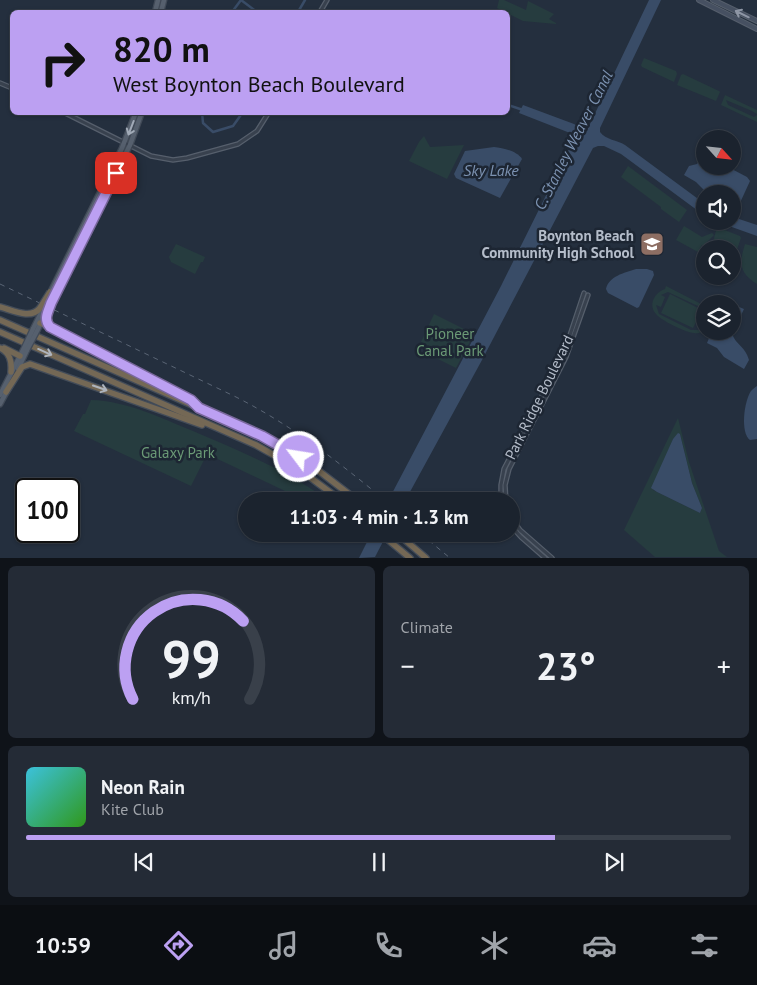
<!DOCTYPE html>
<html lang="en">
<head>
<meta charset="utf-8">
<style>
	body { margin:0; font-family:"PT Sans",sans-serif; background:#242b36; color:#f1f3f6; height:100vh; display:flex; flex-direction:column; font-size:19px; white-space:nowrap }
	* { box-sizing:border-box; margin:0 }
	p { font-size:16px; color:#a0a4aa }
	.icon { flex:none; width:28px; height:28px; fill:none; stroke:currentColor; stroke-width:2; stroke-linecap:round; stroke-linejoin:round }
	.map { position:relative; height:558px; overflow:hidden }
	.sheet { display:flex; flex-direction:column; gap:8px; padding:8px; background:#0f1319; flex:1 }
	.sheet>* { flex:none }
	.banner { position:absolute; left:10px; top:10px; width:500px; height:105px; border-radius:8px; box-shadow:0 1px 4px #0004,0 0 0 1px #39404a; background:#bca0f2; color:#111; overflow:hidden }
	.needle { width:32px; rotate:117deg }
	.tools { position:absolute; left:696px; top:130px; display:grid; gap:10px }
	.tools a { display:grid; place-items:center; width:45px; height:45px; border-radius:50%; background:#1b232e; box-shadow:0 1px 4px #0004,0 0 0 1px #39404a; font-size:25px }
	.speed { position:absolute; left:15px; top:478px; display:flex; gap:10px; font-size:25px; font-weight:700; text-align:center }
	.speed>* { display:grid; place-content:center; width:65px; height:65px; border-radius:50%; background:#1b232e; box-shadow:0 1px 4px #0004,0 0 0 1px #39404a; line-height:1 }
	.speed .limit { border:2px solid #111; border-radius:8px; background:#fff; color:#111 }
	.pin { position:absolute; display:grid; place-items:center; width:42px; height:42px; color:#fff; margin:-21px; border-radius:10px; box-shadow:0 2px 8px #0006 }
	.me { position:absolute; width:55px; margin:-28px; rotate:301deg; stroke-linejoin:round; filter:drop-shadow(0 0 4px #0008) }
	.turn { display:flex; align-items:center; gap:18px; height:105px; padding:0 20px; font-size:22px }
	.turn .icon { width:65px; height:65px; stroke-width:2.5 }
	.turn b { display:block; font-size:35px; line-height:42px }
	.big { font-size:38px; font-weight:800; line-height:1.1 }
	.sheet .widget { flex:1; display:flex; flex-direction:column; justify-content:center; gap:8px; min-width:0; padding:0 18px; border-radius:8px; background:#242b36 }
	.sheet .dial { align-items:center; gap:0 }
	.dial svg { height:130px; overflow:visible; fill:none; stroke:#39404a; stroke-width:7; stroke-linecap:round; text-anchor:middle }
	.dial text { fill:#f1f3f6; stroke:none }
	.song { display:flex; align-items:center; gap:15px }
	.cover { width:60px; height:60px; border-radius:8px; background:linear-gradient(135deg,hsl(190 70% 55%),hsl(110 70% 35%)) }
	.played { height:5px; border-radius:2px; background:linear-gradient(90deg,#bca0f2 75%,#39404a 75%) }
	.keys { display:flex; justify-content:space-around; direction:ltr }
	.heat { display:flex; justify-content:space-between; align-items:center; font-size:28px; direction:ltr }
	.sheet .tiles { flex:1; display:grid; gap:8px; grid-template-columns:1fr 1fr }
	.widget:last-child { grid-column:span 2 }
	.trip { position:absolute; left:238px; top:492px; width:282px; height:50px; border-radius:25px; background:#1b232e; box-shadow:0 1px 4px #0004,0 0 0 1px #39404a; font-weight:800; line-height:50px; text-align:center }
	.tabs { display:flex; height:80px; justify-content:space-around; align-items:center; background:#0b0e12; color:#a0a4aa }
	.tabs .icon { width:35px; height:35px }
	.tabs .selected { color:#bca0f2 }
	.tabs b { font-size:22px; color:#f1f3f6 }
	.map>svg:first-child { display:block }
	.green { fill:#263c3f; fill-rule:evenodd }
	.water { fill:#394c67 }
	.lines { fill:none; stroke-linecap:round; stroke-linejoin:round }
	.canal { stroke:#394c67; stroke-width:2.5 }
	.tertiary-casing { stroke:#565f6c; stroke-width:5.5 }
	.secondary-casing { stroke:#565f6c; stroke-width:6 }
	.primary-casing { stroke:#414a57; stroke-width:7 }
	.motorway-casing { stroke:#434c59; stroke-width:8 }
	.tertiary { stroke:#38414e; stroke-width:3 }
	.secondary { stroke:#465061; stroke-width:4 }
	.primary { stroke:#56606e; stroke-width:4.5 }
	.motorway { stroke:#746855; stroke-width:5.5 }
	.rail { stroke:#5a6575; stroke-width:1; stroke-dasharray:5 5; stroke-linecap:butt }
	.primary-bridge-casing { stroke:#414a57; stroke-width:7; stroke-linecap:butt }
	.motorway-bridge-casing { stroke:#434c59; stroke-width:8; stroke-linecap:butt }
	.primary-bridge { stroke:#56606e; stroke-width:4.5 }
	.motorway-bridge { stroke:#746855; stroke-width:5.5 }
	.oneway { stroke:#8e96a5 }
	.oneway2 { stroke:#a1aab7 }
	.oneway3 { stroke:#aeb4bd }
	.route-casing { stroke:#7a689d; stroke-width:12 }
	.route { stroke:#bca0f2; stroke-width:9 }
	.labels { text-anchor:middle; dominant-baseline:central; stroke-width:5; stroke-linejoin:round; paint-order:stroke }
	.poi-label { font-size:15px; font-weight:bold; fill:#b4bcc9; stroke:#1d2633; text-anchor:end }
	.park-label { font-size:15px; fill:#6b9a76; stroke:#1d2633 }
	.street-label { font-size:15px; fill:#b4bcc9; stroke:#1d2633 }
	.water-label { font-size:16px; font-style:italic; fill:#7c92b1; stroke:#1d2633 }
</style>
</head>
<body>
<div class="map">
<svg width="757" height="558" viewBox="0 0 757 558">
	<rect width="100%" height="100%" fill="#242f3e"/>
	<g class="green">
		<polygon points="499,0 504,0 526,10 528,1 554,14 549,19 556,23 556,24 523,21 497,8"/>
		<polygon points="644,58 676,71 677,74 674,82 642,67 641,65"/>
		<polygon points="683,74 719,91 720,92 716,101 677,85 681,75"/>
		<polygon points="725,95 757,110 757,114 752,111 726,100 728,105 754,117 757,115 757,122 721,105"/>
		<polygon points="424,136 430,147 464,145 447,179 409,161 419,142"/>
		<polygon points="628,166 687,210 679,222 661,209 661,207 621,177"/>
		<polygon points="684,226 702,237 712,233 714,235 703,246 702,245 698,252 676,240"/>
		<polygon points="717,227 740,236 741,238 733,261 732,249 716,249 714,238"/>
		<polygon points="176,244 205,257 203,262 201,262 195,274 171,262 169,257"/>
		<path d="M745 244 757 247V284C739 273 739 263 745 244Z"/>
		<path d="M666 286 705 306V311L700 307 668 292 661 295 665 297 661 307 656 305 659 314 691 330H699L705 325V329C702 332 699 334 694 333 687 333 660 320 656 314 648 305 654 293 665 289Z"/>
		<polygon points="670,294 702,310 693,328 661,313"/>
		<polygon points="434,314 474,334 456,368 432,356 435,349 421,342"/>
		<path d="M91 400C127 401 161 418 193 431 240 451 288 471 329 501H306L207 454 191 486 74 431 83 414H85Z"/>
		<path d="M678 418 689 462 719 551 727 557H655L624 530ZM680 434 692 483 702 508 700 513 653 490 673 439Z"/>
	</g>
	<g class="water">
		<path d="M649 0H661L600 128V132C606 140 617 140 625 145L705 204V216L621 154 604 146H598L593 148 482 360 405 501H388L501 286 572 143 573 139 570 133 519 113 523 105 574 124 581 128 590 124Z"/>
		<path d="M494 147C503 148 517 151 522 159L500 198 456 178 454 174 465 151Z"/>
		<polygon points="702,156 705,156 705,166 726,166 747,177 750,181 739,205 733,204 732,194 708,194 696,182 684,175 689,166 697,164"/>
		<polygon points="733,217 757,225 757,236 715,221 732,221"/>
		<path d="M636 269H647L653 271 654 275 639 307 637 308 608 293 606 289C609 276 624 273 636 269Z"/>
		<path d="M727 302 744 309 732 334C737 346 745 346 749 360L744 369 724 357 717 348 707 343 712 331H732V304H725Z"/>
		<path d="M757 386V439L750 440C740 433 744 401 751 391 753 389 755 387 757 386Z"/>
		<polygon points="678,433 680,434 692,483 702,508 700,513 657,492 651,488 673,439"/>
		<polygon points="371,534 387,534 375,557 359,558"/>
	</g>
	<g class="lines">
		<g class="canal">
			<polyline points="241,0 257,12"/>
			<polyline points="232,12 241,0"/>
			<polyline points="298,12 305,0"/>
			<polyline points="508,105 523,110"/>
			<polyline points="202,112 203,123 213,132 233,126 243,112"/>
		</g>
		<g class="tertiary-casing">
			<g id="tertiary">
				<polyline points="320,12 327,0"/>
				<polyline points="0,83 12,88"/>
				<polyline points="63,112 151,156 173,160 187,158 238,144 257,131 269,112"/>
				<polyline points="501,501 501,485 504,469 558,365 568,341 584,293"/>
				<polyline points="506,501 505,485 509,469 566,357 588,295"/>
				<polyline points="511,517 520,530 552,558"/>
				<polyline points="511,526 521,537 545,558"/>
			</g>
		</g>
		<g class="secondary-casing">
			<g id="secondary">
				<polyline points="699,0 757,29"/>
				<polyline points="713,0 757,21"/>
			</g>
		</g>
		<g class="primary-casing">
			<g id="primary">
				<polyline points="155,12 158,0"/>
				<polyline points="161,12 164,0"/>
				<polyline points="49,295 122,148 136,112"/>
				<polyline points="51,303 130,145 142,112"/>
				<polyline points="33,329 43,309"/>
				<polyline points="37,331 46,312"/>
				<polyline points="18,369 27,350"/>
				<polyline points="0,395 24,348"/>
				<polyline points="0,404 7,391"/>
			</g>
		</g>
		<g class="motorway-casing">
			<g id="motorway">
				<path d="M0 307C12 310 31 320 40 308"/>
				<polyline points="48,312 46,320 50,327"/>
				<polyline points="0,320 262,436 306,461 358,501"/>
				<polyline points="40,323 50,327 191,400 196,405"/>
				<polyline points="0,332 256,445 300,470 342,501"/>
				<path d="M0 348C10 353 12 361 11 372"/>
				<polyline points="4,348 20,356"/>
				<polyline points="6,392 22,367 30,364 202,425"/>
				<polyline points="381,534 410,558"/>
				<polyline points="398,534 426,558"/>
			</g>
		</g>
		<use href="#tertiary" class="tertiary"/>
		<use href="#secondary" class="secondary"/>
		<use href="#primary" class="primary"/>
		<use href="#motorway" class="motorway"/>
		<g class="rail">
			<path d="M0 284 236 397C293 426 337 461 386 501"/>
			<polyline points="421,534 450,558"/>
		</g>
		<g class="primary-bridge-casing">
			<g id="primary-bridge">
				<polyline points="43,309 47,301"/>
				<polyline points="24,348 33,329"/>
				<polyline points="27,350 37,331"/>
			</g>
		</g>
		<g class="motorway-bridge-casing">
			<g id="motorway-bridge">
				<polyline points="40,308 50,292"/>
				<polyline points="48,312 51,303"/>
			</g>
		</g>
		<use href="#primary-bridge" class="primary-bridge"/>
		<use href="#motorway-bridge" class="motorway-bridge"/>
	</g>
	<defs><path id="oneway-shaft" d="M-6 0H5M1.5-3L5.5 0L1.5 3" fill="none" stroke-width="1.6" stroke-linecap="round" stroke-linejoin="round" transform="scale(1.25)"/></defs>
	<use class="oneway" href="#oneway-shaft" transform="translate(742 14) rotate(-154)"/>
	<use class="oneway2" href="#oneway-shaft" transform="translate(131 128) rotate(111)"/>
	<g class="oneway3">
		<use href="#oneway-shaft" transform="translate(45 352) rotate(24)"/>
		<use href="#oneway-shaft" transform="translate(100 388) rotate(19)"/>
	</g>
	<g class="lines">
		<g class="route-casing">
			<path id="route" d="M116 173 51 303C48 312 43 319 50 327L191 400 199 408 262 436 299 457"/>
		</g>
		<use href="#route" class="route"/>
	</g>
	<defs>
		<g id="school-square" transform="scale(1.25)"><rect x="-9" y="-9" width="18" height="18" rx="4" fill="#8d6e63" stroke="#1d2633"/><path d="M0-5L7-2L0 1L-7-2ZM-4 1L0 2.5L4 1V4Q0 6-4 4Z" fill="#fff"/></g>
	</defs>
	<g fill-rule="evenodd">
		<use href="#school-square" x="652" y="244"/>
	</g>
	<g class="labels">
		<g class="poi-label">
			<text x="634" y="235">Boynton Beach<tspan x="634" dy="17">Community High School</tspan></text>
		</g>
		<g class="park-label">
			<text x="450" y="333">Pioneer<tspan x="450" dy="17">Canal Park</tspan></text>
			<text x="178" y="452">Galaxy Park</text>
		</g>
		<g class="street-label">
			<text transform="translate(539 397) rotate(-64)">Park Ridge Boulevard</text>
		</g>
		<g class="water-label">
			<text transform="translate(573 140) rotate(-63)">C. Stanley Weaver Canal</text>
			<text x="491" y="170">Sky Lake</text>
		</g>
	</g>
</svg>
<div class="tools">
<a><svg class="needle" viewBox="-14 -14 28 28"><path d="M0-13l5 13h-10z" fill="#e53935"/><path d="M0 13l5-13h-10z" fill="#a0a4aa"/></svg></a>
<a><svg class="icon" aria-label="sound" viewBox="0 0 24 24"><path d="M4 9h4l5-4v14l-5-4H4zM17 9q2 3 0 6"/></svg></a>
<a><svg class="icon" aria-label="search" viewBox="0 0 24 24"><circle cx="10" cy="10" r="6"/><path d="M15 15l6 6"/></svg></a>
<a><svg class="icon" aria-label="layers" viewBox="0 0 24 24"><path d="M12 4l9 5-9 5-9-5zM3 14l9 5 9-5"/></svg></a>
</div>
<div class="speed"><div class="limit">100</div></div>
<div class="pin" style="left:116px;top:173px;background:#d93025"><svg class="icon" aria-label="arrive" viewBox="0 0 24 24"><path d="M6 21V4h12l-3 4 3 4H6"/></svg></div>
<svg class="me" style="left:299px;top:457px" viewBox="-20 -20 40 40"><circle r="17" fill="#bca0f2" stroke="#fff" stroke-width="3"/><path d="M0-11L8 9 0 5-8 9z" fill="#fff"/></svg>
<div class="trip">11:03 · 4 min · 1.3 km</div>
<div class="banner">
<div class="turn"><svg class="icon" aria-label="right" viewBox="0 0 24 24"><path d="M7 20v-9h11M14 6l5 5-5 5"/></svg><div><b>820 m</b>West Boynton Beach Boulevard</div></div>
</div>
</div>
<section class="sheet">
<div class="tiles">
<div class="widget dial"><svg viewBox="0 0 100 80">
<path d="M14 69A42 42 0 1 1 86 69"/>
<path d="M14 69A42 42 0 0 1 82 21" stroke="#bca0f2"/>
<text x="50" y="56" font-size="32" font-weight="700">99</text>
<text x="50" y="72" font-size="11">km/h</text>
</svg></div>
<div class="widget"><p>Climate</p>
<div class="heat"><a>−</a><b class="big">23°</b><a>+</a></div>
</div>
<div class="widget">
<div class="song"><i class="cover"></i><div><b>Neon Rain</b><p>Kite Club</p></div></div>
<div class="played"></div>
<div class="keys"><svg class="icon" aria-label="previous" viewBox="0 0 24 24"><path d="M18 5L8 12l10 7zM5 5v14"/></svg><svg class="icon" aria-label="pause" viewBox="0 0 24 24"><path d="M8 5v14M16 5v14"/></svg><svg class="icon" aria-label="next" viewBox="0 0 24 24"><path d="M6 5l10 7-10 7zM19 5v14"/></svg></div>
</div>
</div>
</section>
<nav class="tabs">
<b>10:59</b>
<svg class="icon selected" aria-label="directions" viewBox="0 0 24 24"><path d="M12 3l9 9-9 9-9-9zM9 14v-3h6M13 9l2 2-2 2"/></svg>
<svg class="icon" aria-label="music" viewBox="0 0 24 24"><path d="M9 18V5l10-2v13"/><circle cx="6" cy="18" r="3"/><circle cx="16" cy="16" r="3"/></svg>
<svg class="icon" aria-label="phone" viewBox="0 0 24 24"><path d="M5 4h4l2 5-3 2q2 4 5 5l2-3 5 2v4C11 20 4 13 5 4z"/></svg>
<svg class="icon" aria-label="climate" viewBox="0 0 24 24"><path d="M12 3v18M4 7l16 10M4 17L20 7"/></svg>
<svg class="icon" aria-label="car" viewBox="0 0 24 24"><path d="M5 17H2v-5l4-1 3-4h7l3 4 3 1v5h-3M9 17h6M6 11h13"/><circle cx="7" cy="17" r="2"/><circle cx="17" cy="17" r="2"/></svg>
<svg class="icon" aria-label="filters" viewBox="0 0 24 24"><path d="M4 7h16M4 17h16"/><circle cx="9" cy="7" r="2"/><circle cx="15" cy="17" r="2"/></svg>
</nav>
</body>
</html>
